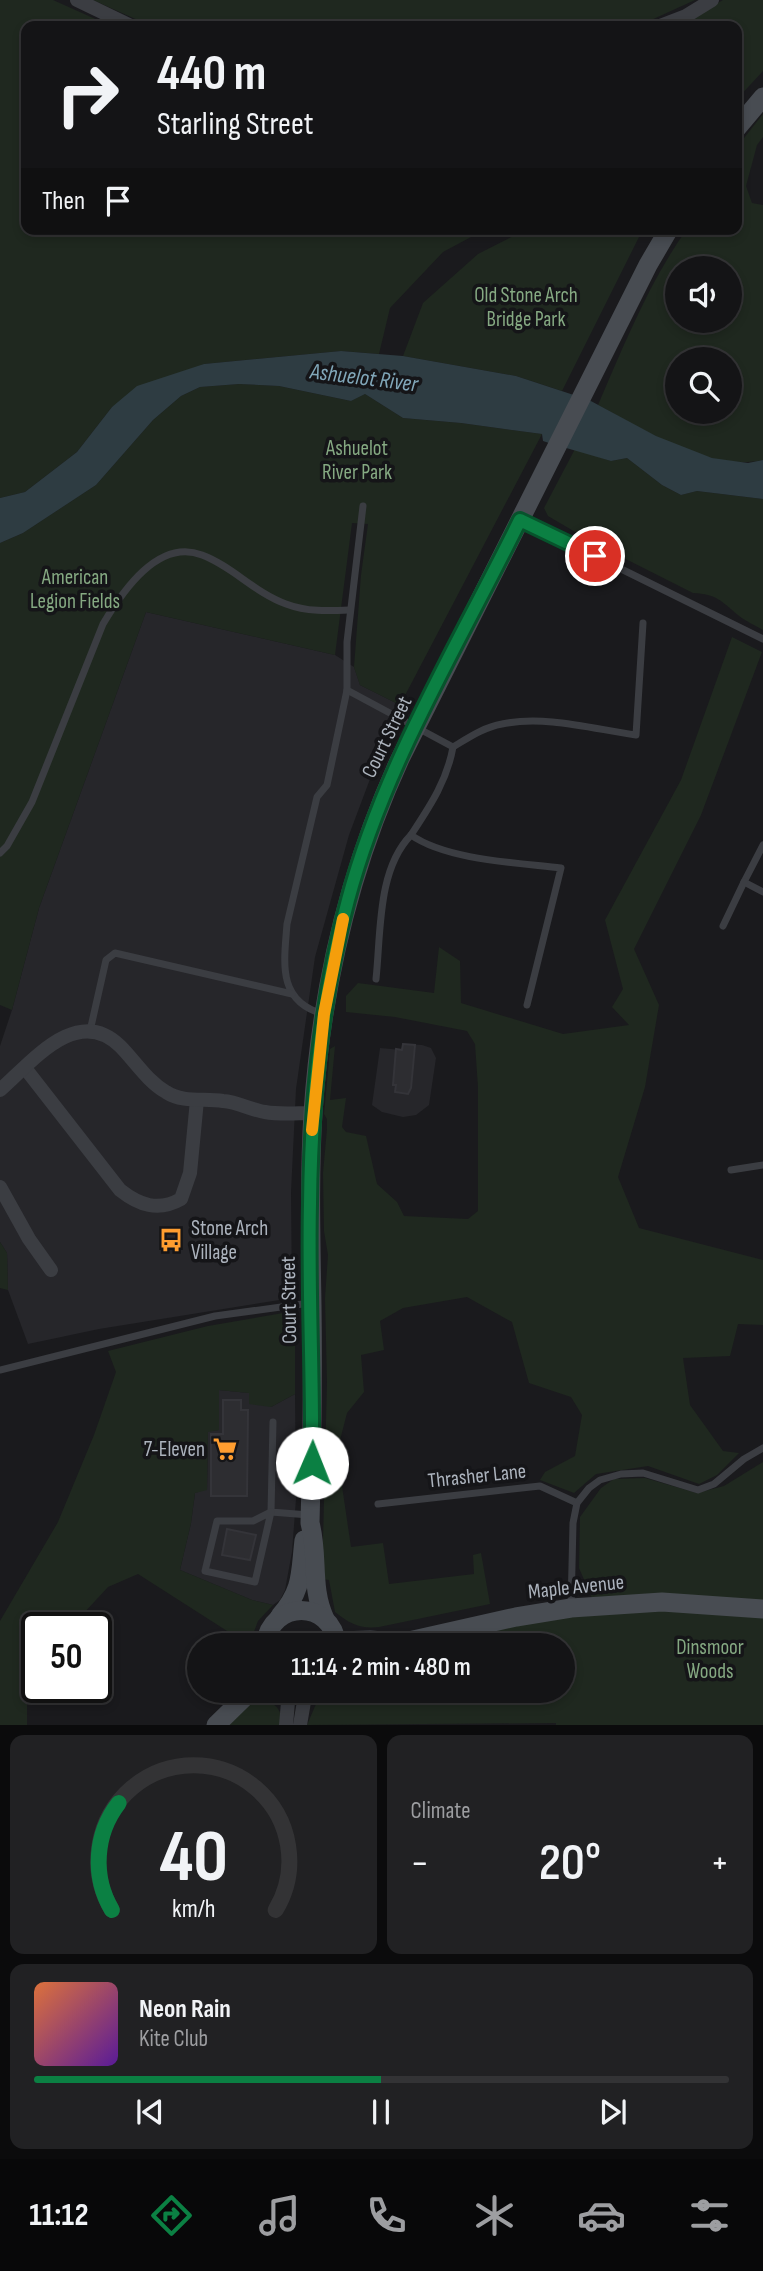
<!DOCTYPE html>
<html lang="en">
<head>
<meta charset="utf-8">
<style>
	body { margin:0; font-family:"Sofia Sans Condensed",sans-serif; background:#212123; color:#f1f3f6; height:100vh; display:flex; flex-direction:column; font-size:26px; white-space:nowrap }
	* { box-sizing:border-box; margin:0 }
	p { font-size:23px; color:#9d9ea1 }
	.icon { flex:none; width:38px; height:38px; fill:none; stroke:currentColor; stroke-width:2; stroke-linecap:round; stroke-linejoin:round }
	.map { position:relative; height:1725px; overflow:hidden }
	.panel { display:flex; flex-direction:column; gap:10px; padding:10px; background:#0b0b0c; flex:1 }
	.panel>* { flex:none }
	.banner { position:absolute; left:21px; top:21px; width:721px; height:214px; border-radius:14px; box-shadow:0 4px 10px #0003,0 0 0 2px #333335; background:#141416; color:#f1f3f6; overflow:hidden }
	.fabs { position:absolute; left:665px; top:256px; display:grid; gap:14px }
	.fabs a { display:grid; place-items:center; width:77px; height:77px; border-radius:50%; background:#141416; box-shadow:0 4px 10px #0003,0 0 0 2px #333335; font-size:35px }
	.speed { position:absolute; left:21px; top:1612px; display:flex; gap:14px; font-size:35px; font-weight:700; text-align:center }
	.speed>* { display:grid; place-content:center; width:91px; height:91px; border-radius:50%; background:#141416; box-shadow:0 4px 10px #0003,0 0 0 2px #333335; line-height:1 }
	.speed .limit { border:4px solid #111; border-radius:10px; background:#fff; color:#111 }
	.pin { position:absolute; display:grid; place-items:center; width:60px; height:60px; color:#fff; margin:-30px; border:4px solid #fff; border-radius:50%; box-shadow:0 2px 7px #0007 }
	.me { position:absolute; width:77px; margin:-38px; rotate:1deg; stroke-linejoin:round; filter:drop-shadow(0 0 5px #0008) }
	.turn { display:flex; align-items:center; gap:24px; height:147px; padding:0 21px; font-size:32px }
	.turn .icon { width:91px; height:91px; stroke-width:2.5 }
	.turn b { display:block; font-size:49px; line-height:60px }
	.then { display:flex; align-items:center; height:66px; padding:0 21px; background:#0003; gap:14px; font-size:26px }
	.big { font-size:52px; font-weight:600; line-height:1.1 }
	.panel .tile { flex:1; display:flex; flex-direction:column; justify-content:center; gap:10px; min-width:0; padding:0 24px; border-radius:14px; background:#212123 }
	.panel .dial { align-items:center; gap:0 }
	.dial svg { height:182px; overflow:visible; fill:none; stroke:#333335; stroke-width:7; stroke-linecap:round; text-anchor:middle }
	.dial text { fill:#f1f3f6; stroke:none }
	.song { display:flex; align-items:center; gap:21px }
	.cover { width:84px; height:84px; border-radius:10px; background:linear-gradient(135deg,hsl(20 70% 55%),hsl(270 70% 35%)) }
	.played { height:7px; border-radius:4px; background:linear-gradient(90deg,#0b8043 50%,#333335 50%) }
	.keys { display:flex; justify-content:space-around; direction:ltr }
	.heat { display:flex; justify-content:space-between; align-items:center; font-size:38px; direction:ltr }
	.panel .tiles { flex:1; display:grid; gap:10px; grid-template-columns:1fr 1fr }
	.tile:last-child { grid-column:span 2 }
	.trip { position:absolute; left:187px; top:1633px; width:388px; height:70px; border-radius:35px; background:#141416; box-shadow:0 4px 10px #0003,0 0 0 2px #333335; font-weight:600; line-height:70px; text-align:center }
	.menu { display:flex; height:112px; justify-content:space-around; align-items:center; background:#080809; color:#9d9ea1 }
	.menu .icon { width:49px; height:49px }
	.menu .active { color:#0b8043 }
	.menu b { font-size:32px; color:#f1f3f6 }
	.map>svg:first-child { display:block }
	.built { fill:#26262a }
	.green { fill:#1f281f; fill-rule:evenodd }
	.water { fill:#2e3c42 }
	.building { fill:#2d2d31; stroke:#343439; stroke-width:2 }
	.lines { fill:none; stroke-linecap:round; stroke-linejoin:round }
	.lane { stroke:#3b3d42; stroke-width:7 }
	.street { stroke:#3b3d42; stroke-width:14 }
	.secondary { stroke:#484c52; stroke-width:19 }
	.route-casing { stroke:#07532c; stroke-width:18 }
	.route { stroke:#0b8043; stroke-width:12 }
	.slow { stroke:#f59e0b; stroke-width:12 }
	.labels { text-anchor:middle; dominant-baseline:central; stroke-width:7; stroke-linejoin:round; paint-order:stroke }
	.park-label { font-size:21px; fill:#85a982; stroke:#151518 }
	.street-label { font-size:21px; fill:#acb3bd; stroke:#151518 }
	.poi-label { font-size:21px; fill:#acb3bd; stroke:#151518; text-anchor:start }
	.water-label { font-size:23px; font-style:italic; fill:#81a7b9; stroke:#151518 }
</style>
</head>
<body>
<div class="map">
<svg width="763" height="1725" viewBox="0 0 763 1725">
	<rect width="100%" height="100%" fill="#1a1a1d"/>
	<g class="built">
		<polygon points="146,612 335,655 354,667 360,685 400,705 385,739 349,835 315,957 296,1089 291,1192 292,1298 99,1329 28,1344 8,1290 7,1253 0,1242 0,1046 12,1010 39,908"/>
		<polygon points="403,1044 422,1045 431,1048 436,1058 429,1105 416,1115 403,1117 382,1112 372,1105 380,1048 402,1050"/>
		<polygon points="219,1390 249,1393 271,1407 295,1394 296,1499 292,1552 285,1590 280,1600 273,1605 252,1600 180,1570 191,1523 195,1493 207,1489 208,1431 219,1430"/>
	</g>
	<g class="green">
		<polygon points="0,0 53,0 111,26 26,26 26,229 486,229 443,252 390,308 379,354 341,351 204,364 112,407 77,452 25,492 0,498"/>
		<polygon points="93,0 695,0 638,26 151,26"/>
		<polygon points="723,0 763,0 763,71 737,99 737,26 678,26"/>
		<path d="M763 114V137L757 145 746 186 752 203 763 205V460C708 472 645 430 598 405 624 345 649 282 687 229H737V147ZM677 268H730V320H677ZM677 359H730V411H677Z"/>
		<polygon points="527,229 643,229 562,391 516,376 403,356 423,303 478,254"/>
		<polygon points="239,384 279,386 351,401 365,394 403,418 461,423 542,434 400,705 360,685 354,667 361,575 368,524 352,523 335,655 146,612 39,908 12,1010 0,1005 0,543 23,533 96,485 153,420 181,396 200,387"/>
		<path d="M575 449 611 461 627 458 662 485 681 495 697 491 763 499V630C755 625 745 621 738 615 721 601 717 594 693 593L594 543 548 516 544 508Z"/>
		<path d="M732 637 762 652 701 815 634 949 659 1005 645 1087 618 1177 639 1228 763 1260V1325L738 1324 730 1356 683 1358 690 1405 723 1451 739 1453 717 1475 699 1484 648 1466 596 1474 574 1493 540 1480 545 1472 575 1456 582 1415 571 1397 529 1383 512 1322 467 1297 403 1308 380 1321 384 1350 361 1355 364 1392 347 1413 337 1452 351 1547 383 1543 389 1584 474 1574 473 1555 481 1553 490 1604 379 1627C360 1629 350 1624 335 1612L329 1580 322 1579 327 1382 325 1298 328 1255 324 1231 323 1173 327 1129V1119L324 1114 330 1049 335 1046 330 1100 346 1098 342 1127 346 1132 366 1136 377 1184 397 1202 404 1216 468 1219 478 1211V1087L475 1044 467 1031 395 1017 346 1012V996L358 983 434 993 439 947 460 961 461 1003 563 1034 629 1025 612 1007 623 989 605 920 681 780Z"/>
		<polygon points="0,1242 7,1253 8,1290 0,1288"/>
		<polygon points="295,1311 295,1394 271,1407 249,1404 249,1393 219,1390 219,1430 208,1432 207,1490 195,1493 191,1523 180,1570 252,1600 273,1605 258,1621 249,1645 138,1574 108,1587 71,1627 37,1628 37,1665 27,1676 27,1725 0,1725 0,1621 58,1522 94,1435 116,1372 108,1351 208,1326"/>
		<polygon points="763,1462 763,1725 556,1725 556,1723 307,1725 319,1697 327,1691 564,1690 564,1645 443,1645 538,1619 598,1612 579,1568 580,1517 601,1488 614,1479 645,1478 697,1493 724,1486"/>
		<path d="M263 1699C277 1705 282 1709 281 1725H229L252 1700Z"/>
	</g>
	<polygon class="water" points="341,351 403,356 516,376 589,400 656,436 712,458 748,463 763,460 763,499 697,491 681,495 662,485 627,458 611,461 549,443 543,441 542,434 461,423 403,418 365,394 351,401 279,386 239,384 200,387 181,396 153,420 96,485 23,533 0,543 0,498 25,492 77,452 112,407 137,386 204,364"/>
	<g class="building">
		<polygon points="403,1044 415,1045 411,1088 408,1094 395,1092 396,1085 393,1085 396,1049 402,1050"/>
		<polygon points="223,1400 241,1400 241,1410 248,1410 247,1496 211,1496 211,1434 223,1434"/>
		<polygon points="227,1529 256,1535 250,1560 222,1555"/>
	</g>
	<g class="lines">
		<g class="lane">
			<polyline points="522,520 763,639"/>
			<polyline points="347,690 453,747"/>
			<polyline points="763,845 744,882 763,892"/>
			<path d="M0 853 7 846 32 802 103 624C122 592 158 538 202 555 232 566 255 593 286 604 307 612 328 611 350 610"/>
			<polyline points="723,926 744,882"/>
			<path d="M376 979C381 933 377 870 411 835"/>
			<path d="M527 1005 561 868C519 863 446 860 411 835 430 806 447 781 453 747 468 738 484 727 502 724 545 715 593 729 636 735L643 623"/>
			<path d="M323 1014C277 1001 284 963 287 924L317 797 327 785 347 690V642L363 506"/>
			<polyline points="90,1031 106,960 115,953 292,994"/>
			<polyline points="731,1170 763,1165"/>
			<polyline points="0,1370 215,1316 310,1303"/>
			<polyline points="273,1422 271,1512 309,1515"/>
			<polyline points="378,1504 540,1486 577,1503"/>
			<polygon points="271,1512 255,1582 205,1571 217,1521 253,1521"/>
			<polyline points="571,1608 573,1523 577,1503 589,1488 600,1480 621,1474 643,1473 698,1490 714,1484 744,1459 763,1448"/>
		</g>
		<g class="street">
			<polyline points="77,0 131,26"/>
			<polyline points="660,26 686,16 712,0"/>
			<path d="M25 1068 120 1190C139 1205 158 1212 181 1199L190 1173 197 1100"/>
			<path d="M0 1090C32 1062 77 1004 120 1046 135 1061 147 1081 166 1092 183 1103 204 1098 223 1101 238 1102 251 1110 265 1112 281 1115 297 1113 313 1113"/>
			<polyline points="0,1187 29,1239 51,1270"/>
			<polyline points="286,1725 288,1702 286,1690"/>
			<polyline points="300,1725 306,1690"/>
		</g>
		<g class="secondary">
			<polyline points="737,128 763,97"/>
			<path d="M280 1616C303 1589 300 1574 304 1540"/>
			<path d="M325 1619C310 1587 319 1556 310 1523 312 1450 313 1377 312 1305 311 1241 309 1177 313 1113 321 991 349 870 400 759L648 265 669 229"/>
			<polyline points="337,1641 370,1640 397,1642"/>
			<path d="M265 1645C271 1599 332 1599 337 1645"/>
			<polyline points="391,1645 516,1617 571,1608 662,1602 763,1609"/>
			<polyline points="216,1725 252,1690"/>
		</g>
	</g>
	<g class="lines">
		<g class="route-casing">
			<path id="route" d="M312 1463C313 1376 308 1290 310 1204 311 1101 321 999 348 900 384 765 459 644 520 520L595 556"/>
		</g>
		<use href="#route" class="route"/>
		<polyline class="slow" points="312,1130 324,1014 343,919"/>
	</g>
	<defs>
		<g id="bus-bare" transform="scale(1.89)"><path d="M-5-6H5V4H4V6H2V4H-2V6H-4V4H-5ZM-3.5-4V0h7V-4ZM-3.5 1.2v1.5H-2V1.2ZM2 1.2v1.5H3.5V1.2Z" fill="#fe9d30" stroke="#151518" stroke-width="2.5" paint-order="stroke"/></g>
		<g id="supermarket-bare" transform="scale(1.89)"><path d="M-6-5.5h2.5l.6 2H6L4.5 2H-2.5L-4.4-4H-6ZM-1.5 3.2a1.3 1.3 0 1 0 .1 0ZM3 3.2a1.3 1.3 0 1 0 .1 0Z" fill="#fe9d30" stroke="#151518" stroke-width="2.5" paint-order="stroke"/></g>
	</defs>
	<g fill-rule="evenodd">
		<use href="#bus-bare" x="171" y="1240"/>
		<use href="#supermarket-bare" x="225" y="1449"/>
	</g>
	<g class="labels">
		<g class="park-label">
			<text x="526" y="295">Old Stone Arch<tspan x="526" dy="24">Bridge Park</tspan></text>
			<text x="357" y="448">Ashuelot<tspan x="357" dy="24">River Park</tspan></text>
			<text x="75" y="577">American<tspan x="75" dy="24">Legion Fields</tspan></text>
			<text x="710" y="1647">Dinsmoor<tspan x="710" dy="24">Woods</tspan></text>
		</g>
		<g class="street-label">
			<text transform="translate(387 737) rotate(-64)">Court Street</text>
			<text transform="translate(289 1300) rotate(-91)">Court Street</text>
			<text transform="translate(477 1476) rotate(-6)">Thrasher Lane</text>
			<text transform="translate(576 1587) rotate(-6)">Maple Avenue</text>
		</g>
		<g class="poi-label">
			<text x="191" y="1228">Stone Arch<tspan x="191" dy="24">Village</tspan></text>
			<text x="205" y="1449" text-anchor="end">7-Eleven</text>
		</g>
		<g class="water-label">
			<text transform="translate(364 378) rotate(7)">Ashuelot River</text>
		</g>
	</g>
</svg>
<div class="fabs">
<a><svg class="icon" aria-label="sound" viewBox="0 0 24 24"><path d="M4 9h4l5-4v14l-5-4H4zM17 9q2 3 0 6"/></svg></a>
<a><svg class="icon" aria-label="search" viewBox="0 0 24 24"><circle cx="10" cy="10" r="6"/><path d="M15 15l6 6"/></svg></a>
</div>
<div class="speed"><div class="limit">50</div></div>
<div class="pin" style="left:595px;top:556px;background:#d93025"><svg class="icon" aria-label="arrive" viewBox="0 0 24 24"><path d="M6 21V4h12l-3 4 3 4H6"/></svg></div>
<svg class="me" style="left:312px;top:1463px" viewBox="-20 -20 40 40"><circle r="19" fill="#fff"/><path d="M0-13L10 11 0 6-10 11z" fill="#0b8043"/></svg>
<div class="trip">11:14 · 2 min · 480 m</div>
<div class="banner">
<div class="turn"><svg class="icon" aria-label="right" viewBox="0 0 24 24"><path d="M7 20v-9h11M14 6l5 5-5 5"/></svg><div><b>440 m</b>Starling Street</div></div>
<div class="then">Then<svg class="icon" aria-label="arrive" viewBox="0 0 24 24"><path d="M6 21V4h12l-3 4 3 4H6"/></svg></div>
</div>
</div>
<section class="panel">
<div class="tiles">
<div class="tile dial"><svg viewBox="0 0 100 80">
<path d="M14 69A42 42 0 1 1 86 69"/>
<path d="M14 69A42 42 0 0 1 17 22" stroke="#0b8043"/>
<text x="50" y="56" font-size="32" font-weight="700">40</text>
<text x="50" y="72" font-size="11">km/h</text>
</svg></div>
<div class="tile"><p>Climate</p>
<div class="heat"><a>−</a><b class="big">20°</b><a>+</a></div>
</div>
<div class="tile">
<div class="song"><i class="cover"></i><div><b>Neon Rain</b><p>Kite Club</p></div></div>
<div class="played"></div>
<div class="keys"><svg class="icon" aria-label="previous" viewBox="0 0 24 24"><path d="M18 5L8 12l10 7zM5 5v14"/></svg><svg class="icon" aria-label="pause" viewBox="0 0 24 24"><path d="M8 5v14M16 5v14"/></svg><svg class="icon" aria-label="next" viewBox="0 0 24 24"><path d="M6 5l10 7-10 7zM19 5v14"/></svg></div>
</div>
</div>
</section>
<nav class="menu">
<b>11:12</b>
<svg class="icon active" aria-label="directions" viewBox="0 0 24 24"><path d="M12 3l9 9-9 9-9-9zM9 14v-3h6M13 9l2 2-2 2"/></svg>
<svg class="icon" aria-label="music" viewBox="0 0 24 24"><path d="M9 18V5l10-2v13"/><circle cx="6" cy="18" r="3"/><circle cx="16" cy="16" r="3"/></svg>
<svg class="icon" aria-label="phone" viewBox="0 0 24 24"><path d="M5 4h4l2 5-3 2q2 4 5 5l2-3 5 2v4C11 20 4 13 5 4z"/></svg>
<svg class="icon" aria-label="climate" viewBox="0 0 24 24"><path d="M12 3v18M4 7l16 10M4 17L20 7"/></svg>
<svg class="icon" aria-label="car" viewBox="0 0 24 24"><path d="M5 17H2v-5l4-1 3-4h7l3 4 3 1v5h-3M9 17h6M6 11h13"/><circle cx="7" cy="17" r="2"/><circle cx="17" cy="17" r="2"/></svg>
<svg class="icon" aria-label="filters" viewBox="0 0 24 24"><path d="M4 7h16M4 17h16"/><circle cx="9" cy="7" r="2"/><circle cx="15" cy="17" r="2"/></svg>
</nav>
</body>
</html>
